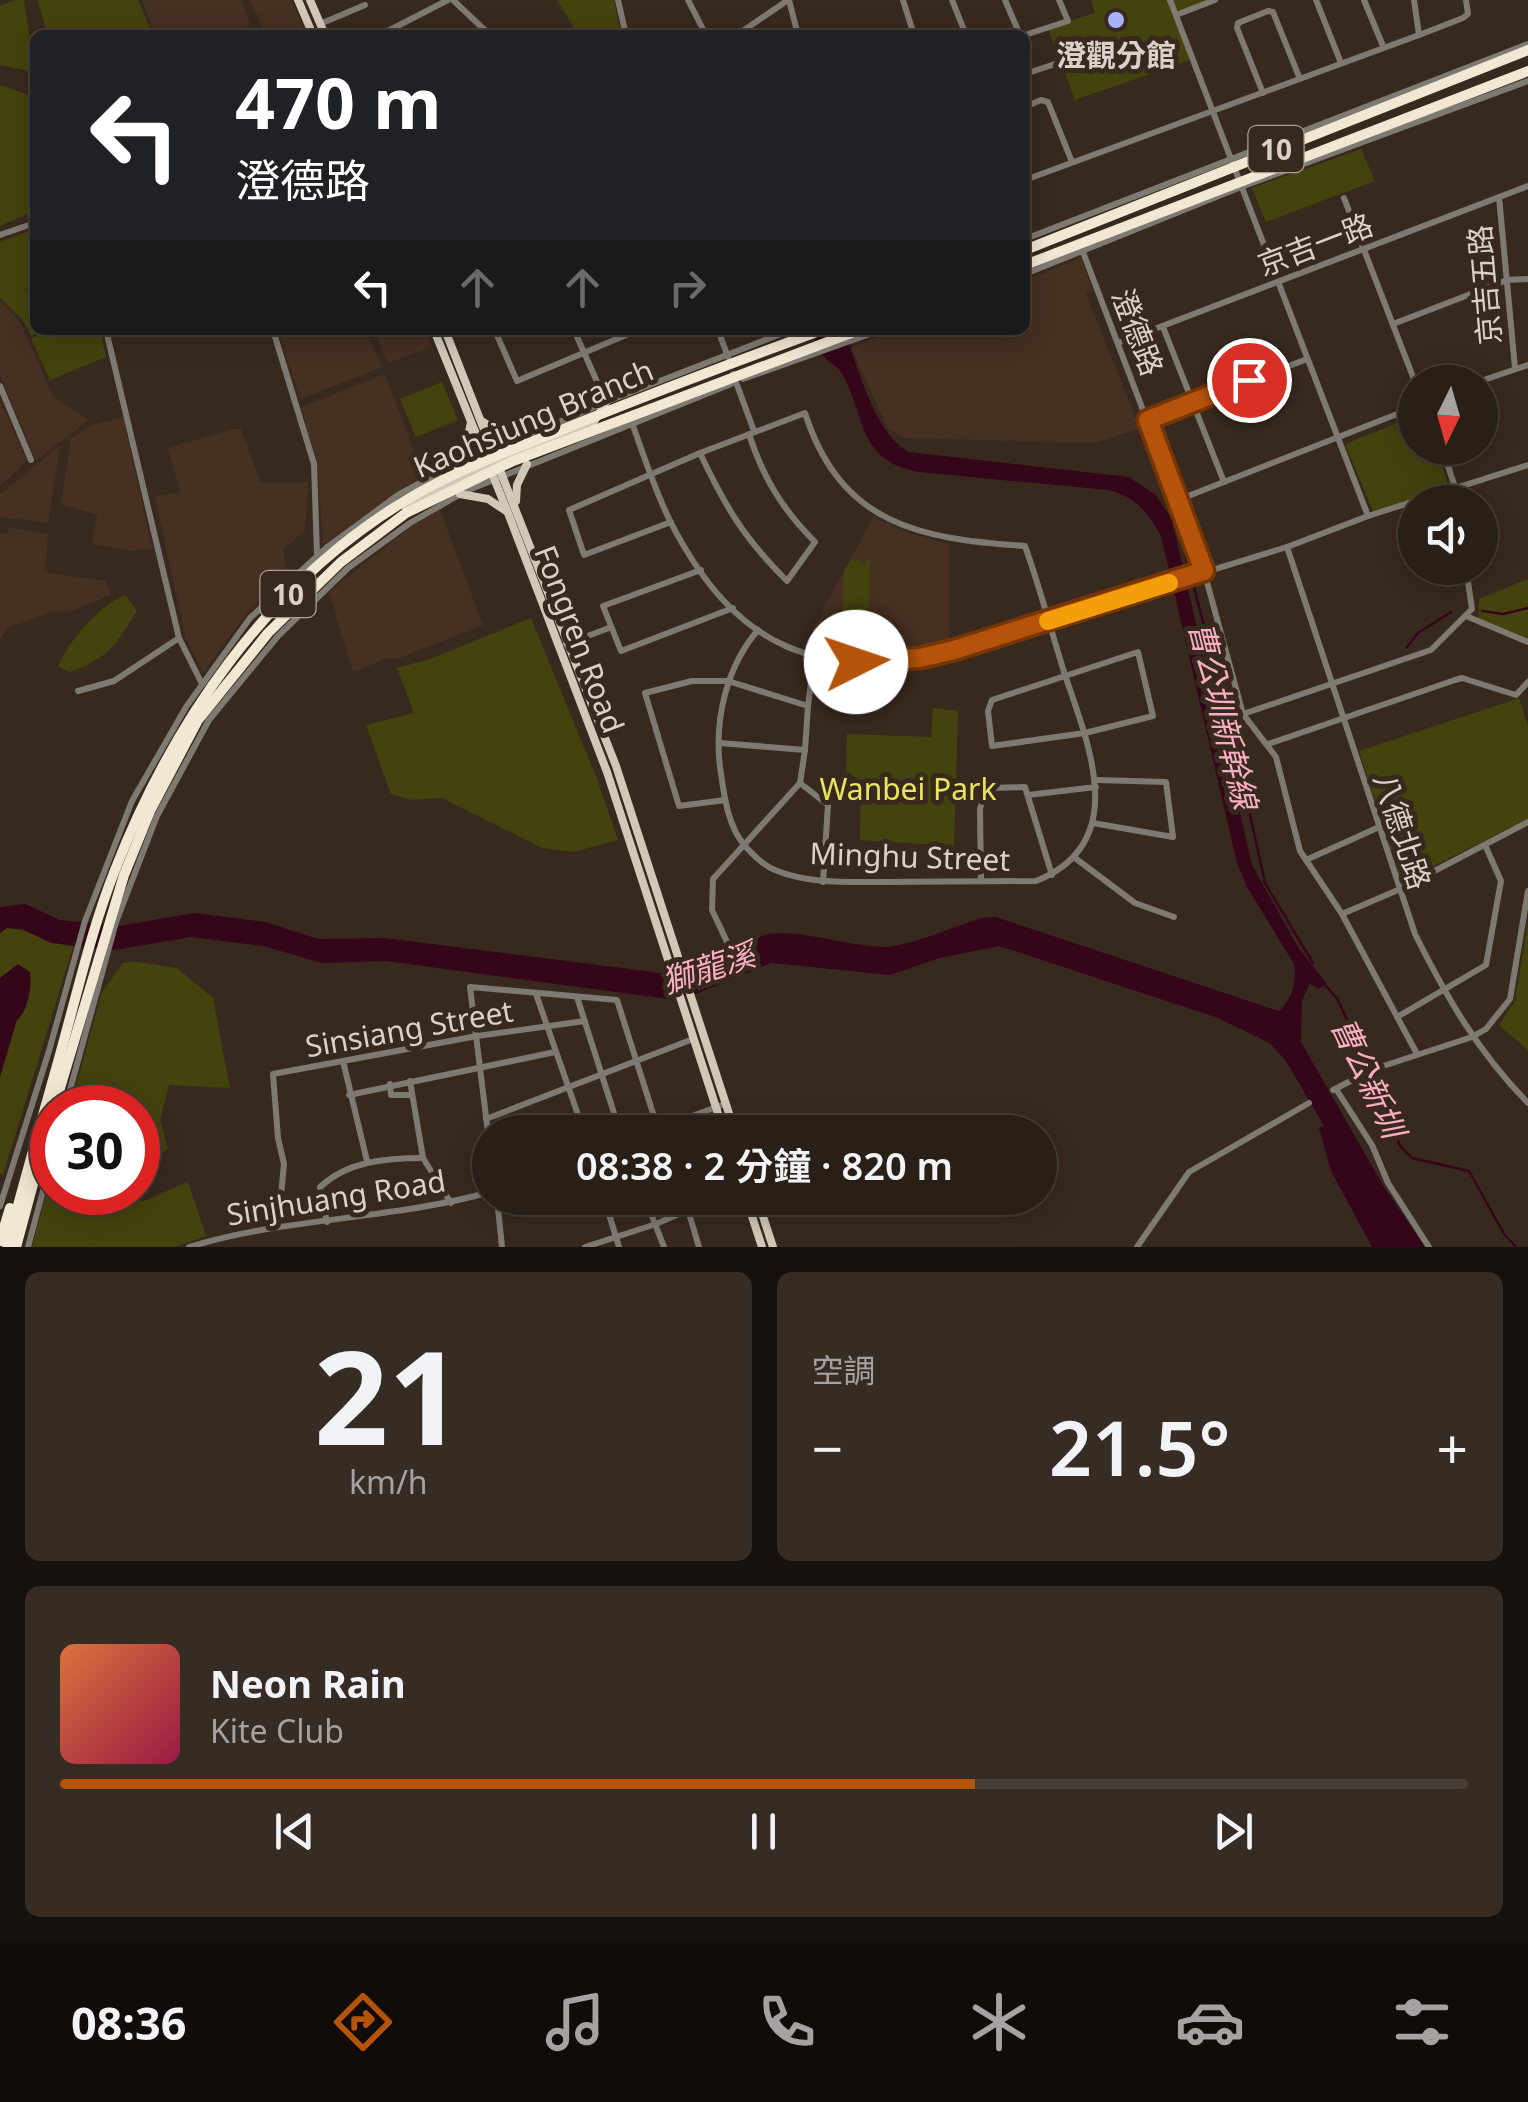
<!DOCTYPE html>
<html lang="zh-TW">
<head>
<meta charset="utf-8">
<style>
	body { margin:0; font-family:"Noto Sans","Noto Sans TC",sans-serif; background:#362c24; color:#f1f3f6; height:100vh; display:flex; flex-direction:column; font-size:38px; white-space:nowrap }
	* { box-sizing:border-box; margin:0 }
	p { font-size:32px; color:#a5a2a1 }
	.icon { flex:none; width:55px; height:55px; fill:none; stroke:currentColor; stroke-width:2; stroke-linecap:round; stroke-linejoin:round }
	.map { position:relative; height:1247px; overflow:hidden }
	.details { display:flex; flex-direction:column; gap:25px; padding:25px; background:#17110d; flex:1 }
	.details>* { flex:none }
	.banner { position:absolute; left:30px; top:30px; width:1000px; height:305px; border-radius:15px; box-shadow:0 5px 25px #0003,0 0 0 2px #463d36; background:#202124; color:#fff; overflow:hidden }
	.needle { width:65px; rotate:185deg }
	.tools { position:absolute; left:1398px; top:365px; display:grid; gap:20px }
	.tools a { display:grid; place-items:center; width:100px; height:100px; border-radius:50%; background:#2a1f17; box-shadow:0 5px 25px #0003,0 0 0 2px #463d36; font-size:50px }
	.speed { position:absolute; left:30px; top:1085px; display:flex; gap:20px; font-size:50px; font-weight:700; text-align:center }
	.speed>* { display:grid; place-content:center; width:130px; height:130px; border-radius:50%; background:#2a1f17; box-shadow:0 5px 25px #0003,0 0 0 2px #463d36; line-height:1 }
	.speed .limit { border:15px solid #d22; background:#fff; color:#111 }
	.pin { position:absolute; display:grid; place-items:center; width:85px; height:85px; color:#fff; margin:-42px; border:5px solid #fff; border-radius:50%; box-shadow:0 2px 10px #0007 }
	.me { position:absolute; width:110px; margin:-55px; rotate:86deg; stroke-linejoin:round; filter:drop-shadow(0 0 8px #0008) }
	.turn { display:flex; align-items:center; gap:35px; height:210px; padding:0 40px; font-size:45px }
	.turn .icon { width:130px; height:130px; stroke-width:2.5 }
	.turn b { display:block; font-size:70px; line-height:85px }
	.lanes { display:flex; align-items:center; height:95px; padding:0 40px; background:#0003; justify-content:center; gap:50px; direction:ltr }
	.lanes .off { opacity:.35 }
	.big { font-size:75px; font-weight:600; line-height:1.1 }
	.details .tile { flex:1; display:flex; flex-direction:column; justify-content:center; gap:15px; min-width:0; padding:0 35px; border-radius:15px; background:#362c24 }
	.details .dial { align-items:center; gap:0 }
	.dial b { font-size:130px; line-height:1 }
	.song { display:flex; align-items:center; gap:30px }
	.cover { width:120px; height:120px; border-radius:15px; background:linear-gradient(135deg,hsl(20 70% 55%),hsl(340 70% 35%)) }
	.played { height:10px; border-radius:5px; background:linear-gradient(90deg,#b45309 65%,#463d36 65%) }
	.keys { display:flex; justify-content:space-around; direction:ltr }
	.heat { display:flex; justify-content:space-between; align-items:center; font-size:55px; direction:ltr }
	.details .tiles { flex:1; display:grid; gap:25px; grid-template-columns:1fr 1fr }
	.tile:last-child { grid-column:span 2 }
	.trip { position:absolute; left:472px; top:1115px; width:585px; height:100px; border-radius:50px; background:#2a1f17; box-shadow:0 5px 25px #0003,0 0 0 2px #463d36; font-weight:600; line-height:100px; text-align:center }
	.menu { display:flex; height:160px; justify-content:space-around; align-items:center; background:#110c09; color:#a5a2a1 }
	.menu .icon { width:70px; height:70px }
	.menu .on { color:#b45309 }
	.menu b { font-size:45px; color:#f1f3f6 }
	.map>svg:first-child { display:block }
	.built { fill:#453022 }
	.green { fill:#44430e }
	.water { fill:#350619 }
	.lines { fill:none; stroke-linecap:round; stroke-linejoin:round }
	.stream { stroke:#350619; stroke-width:2.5 }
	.minor { stroke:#7e7a72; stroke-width:6 }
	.major { stroke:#d1c8b8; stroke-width:8 }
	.highway-bridge { stroke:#f2e7d3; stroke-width:10 }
	.route-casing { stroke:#753606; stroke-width:25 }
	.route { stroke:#b45309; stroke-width:18 }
	.slow { stroke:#f59e0b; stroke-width:18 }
	.poi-dot { fill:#aab0fb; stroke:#38291f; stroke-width:4 }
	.labels { text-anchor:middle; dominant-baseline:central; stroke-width:10; stroke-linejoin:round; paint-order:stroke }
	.shield { fill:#38291f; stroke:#aa9f97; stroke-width:2.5 }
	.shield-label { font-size:28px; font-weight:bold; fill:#dbd1cb }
	.poi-label { font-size:30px; font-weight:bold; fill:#dbd1cb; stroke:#38291f }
	.street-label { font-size:30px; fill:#dbd1cb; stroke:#38291f }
	.park-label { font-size:30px; fill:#e8e65e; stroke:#38291f }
	.water-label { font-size:32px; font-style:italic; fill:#faadc3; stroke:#38291f }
</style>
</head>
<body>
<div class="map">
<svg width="1528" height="1247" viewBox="0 0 1528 1247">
	<rect width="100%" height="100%" fill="#38291f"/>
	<g class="built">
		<polygon points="142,0 241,0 250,23 239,35 155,35"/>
		<polygon points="250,0 291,0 306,35 266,35"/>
		<polygon points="1081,258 1093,291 1086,294 1140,429 1094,443 903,438 887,427 851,348 897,330 1025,330 1025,280"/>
		<polygon points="0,301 20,321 53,396 89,420 36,460 0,375"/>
		<polygon points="295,330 365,330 382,367 300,399 280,336"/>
		<polygon points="374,330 425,330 432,347 388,363"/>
		<polygon points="385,374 423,475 323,545 318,474 301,407"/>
		<polygon points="0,401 27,461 0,486"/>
		<polygon points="123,417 152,548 130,551 92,544 97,515 61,504 71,438 91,425"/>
		<polygon points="232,429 241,429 261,483 308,482 305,531 283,549 288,576 246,614 203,673 186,639 155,497 180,492 168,448"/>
		<polygon points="60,446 48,523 0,517 0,494"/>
		<polygon points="440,510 483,625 395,660 388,658 353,672 329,592 417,522"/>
		<polygon points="874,515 897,529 950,545 949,647 857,659 817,654 802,649"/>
		<polygon points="10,527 48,534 45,572 105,581 111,595 69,612 50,613 9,627 0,639 0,534 7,533"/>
	</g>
	<g class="green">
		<polygon points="16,0 24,0 35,72 0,65 0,6"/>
		<polygon points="38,0 138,0 153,35 47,35"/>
		<polygon points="557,0 614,0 621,35 570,35 573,26"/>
		<polygon points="1091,0 1215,0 1177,16 1193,59 1075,100 1048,28 1095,13"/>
		<polygon points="0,85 26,94 35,103 35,211 0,226"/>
		<polygon points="1361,149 1375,181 1266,222 1252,188"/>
		<polygon points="35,229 35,284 21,291 35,286 35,330 46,330 31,336 24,322 0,298 0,242"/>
		<polygon points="53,330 100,330 106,357 50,380 31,338"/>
		<polygon points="442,382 458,420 416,437 400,399"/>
		<polygon points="1415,416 1415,448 1436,448 1449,488 1373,511 1345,444"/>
		<polygon points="866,559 870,560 869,644 864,644 865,622 850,624 842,615 844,571 850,561 858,560 866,566"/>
		<polygon points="1528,579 1528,639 1479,619 1479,599"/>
		<path d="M125 595 137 611C115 646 109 658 69 672L58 666C70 640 98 606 125 595Z"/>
		<polygon points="531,618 597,779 618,840 573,852 543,848 442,798 412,800 391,794 366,725 414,713 397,668 430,659"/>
		<polygon points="1519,698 1528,726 1528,819 1401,882 1359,751"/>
		<polygon points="933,708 958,711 954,846 860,840 861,782 846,771 847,734 931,737"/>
		<polygon points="1528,922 1528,1050 1499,1025 1515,1001"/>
		<path d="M7 928C30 930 50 943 73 947L3 1175 0 1174V933Z"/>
		<polygon points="137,962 177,968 213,998 230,1088 169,1085 160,1120 168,1149 138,1169 138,1108 70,1107 102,992 123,963"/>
		<polygon points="52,1171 52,1192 103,1193 106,1202 144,1201 188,1182 206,1236 175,1247 32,1247"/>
	</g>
	<g class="water">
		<path d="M813 330H844C858 366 874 433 909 452L1129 477 1156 495 1170 517 1175 533 1252 865 1298 947 1327 984 1318 989 1310 983 1302 1001 1301 1042 1384 1187 1425 1247H1372L1331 1171 1319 1128 1324 1126 1286 1061 1270 1043 1218 1018 999 946 940 958 890 975 771 963 696 994 668 999 386 961 322 963 263 946 191 937 115 950 51 943 22 929 7 928 0 933V907L25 904 60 920 119 926 194 913 266 922 318 939 385 938 661 973 692 968 767 934C806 930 845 946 884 947 907 947 958 925 982 918L996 917 1279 1011C1292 1000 1297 981 1294 964L1247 887 1237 863 1161 536C1148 512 1136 497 1108 490L919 472C857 461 867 418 842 374 837 365 826 361 820 352 816 347 815 337 813 330Z"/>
		<path d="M18 964 30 972C32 987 28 1011 17 1020L0 1077V978Z"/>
	</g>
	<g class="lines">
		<g class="stream">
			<polyline points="1170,519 1178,526 1233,737 1265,883 1313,963"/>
			<polyline points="1482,611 1503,614 1528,608"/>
			<polyline points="1407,647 1418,633 1451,612"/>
			<polyline points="1323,983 1337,998 1369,1068"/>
			<polyline points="1371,1075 1400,1146 1412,1158 1469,1171 1504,1234 1516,1247"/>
		</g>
		<g class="minor">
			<polyline points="453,0 490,35"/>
			<polyline points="618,0 626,35"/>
			<polyline points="688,0 706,35"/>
			<polyline points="789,0 798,35"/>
			<polyline points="903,0 914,35"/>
			<polyline points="952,0 966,35"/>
			<polyline points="1005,0 1020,35"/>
			<polyline points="1170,0 1368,516"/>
			<polyline points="1316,0 1341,63"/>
			<polyline points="1364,0 1383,46"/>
			<polyline points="1176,15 1215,0"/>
			<polyline points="320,24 365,5"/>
			<polyline points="380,35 448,0"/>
			<polyline points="473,35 483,30"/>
			<polyline points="737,35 788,0"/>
			<polyline points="1025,35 1068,21 1059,0"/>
			<polyline points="1419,35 1463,18 1468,14 1466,0"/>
			<polyline points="1025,74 1061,62"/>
			<polyline points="1263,93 1237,28 1238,23 1268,11 1273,12 1300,79"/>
			<polyline points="1025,107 1041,100 1048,102 1072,162"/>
			<polyline points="1025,180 1419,35 1414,0"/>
			<polyline points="1499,197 1515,368"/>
			<polyline points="1344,198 1415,382"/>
			<polyline points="0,235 35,223"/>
			<polyline points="1025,239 1528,44"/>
			<polyline points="1083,252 1204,571 1243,714 1276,757 1300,851 1342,914 1417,1054"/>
			<polyline points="1025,274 1241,187 1528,81"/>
			<polyline points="1393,324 1507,280 1528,279"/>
			<polyline points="1163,327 1224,482"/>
			<polyline points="106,330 179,638 202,684"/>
			<polyline points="273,330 314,464 317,554"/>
			<polyline points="503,330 496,333 517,381 638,330"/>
			<polyline points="574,330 606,402"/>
			<polyline points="718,330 728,357"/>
			<polyline points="1118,343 1528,186"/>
			<polyline points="733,374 754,431"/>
			<polyline points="743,379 881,330"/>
			<polyline points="1478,382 1528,365"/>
			<polyline points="0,386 31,460"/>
			<polyline points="1148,420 1307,359"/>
			<path d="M632 423C644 456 655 491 671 523 737 650 818 683 955 649L1287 547 1368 516 1528 465"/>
			<polyline points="1442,448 1455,487"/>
			<path d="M700 453C726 508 744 538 787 581L815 542C783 510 763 478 749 434"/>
			<polyline points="1451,489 1454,502"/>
			<polyline points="1178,500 1415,407"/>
			<path d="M671 522 584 555 569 510 700 453 805 413C841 525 920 539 1025 546 1040 588 1051 630 1064 672 1088 744 1132 843 1036 881 984 881 933 882 882 882 847 882 808 884 775 870 765 866 753 855 745 846 727 825 724 794 720 767 714 719 727 666 758 630"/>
			<path d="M1287 547 1415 934C1447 998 1478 1052 1528 1103"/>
			<polyline points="701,570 603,606 621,651 733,608"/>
			<polyline points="1466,616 1528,642"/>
			<polyline points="566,644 609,628"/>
			<polygon points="1138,652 1153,716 1085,733 992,746 988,711 992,700"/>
			<polyline points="78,691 114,681 179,638"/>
			<polyline points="808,706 814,658"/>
			<polyline points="1243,714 1431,650 1472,609 1466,568"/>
			<polyline points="720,743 805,750 808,706 728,681 692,681 645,693 679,806 725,800"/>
			<polyline points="1268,744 1455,680 1462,678 1516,695 1528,682"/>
			<polyline points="800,783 805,750"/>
			<polyline points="1028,795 1096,787"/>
			<polyline points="1093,823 1173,837 1166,782 1096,780"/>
			<polyline points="1075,858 1135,903 1174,917"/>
			<polyline points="1306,860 1377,828"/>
			<polyline points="981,880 980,809 986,788 1025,787 1052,875"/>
			<polyline points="1342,914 1398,890 1528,822"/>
			<polyline points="728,944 712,910 713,879 800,783 828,805 823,882"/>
			<polyline points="536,994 584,1132"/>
			<polyline points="577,997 620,1132"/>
			<polyline points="1397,1017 1486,965 1501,881 1485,845"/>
			<polyline points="343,1061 367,1161"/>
			<polyline points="410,1081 423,1158 451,1203"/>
			<polyline points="390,1084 391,1095 412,1095"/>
			<polyline points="1336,1089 1372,1145 1388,1183 1429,1247"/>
			<polyline points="1333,1090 1374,1069 1472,1037 1486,1029 1510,999 1528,891"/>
			<polyline points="349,1095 555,1052"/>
			<polyline points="65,1108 116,922 157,816 209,720 278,636 348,568 410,523 466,491 731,384"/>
			<polyline points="486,1119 693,1039"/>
			<polyline points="553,1132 602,1118"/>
			<polyline points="648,1132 725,1104"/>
			<polyline points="490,1149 470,987 617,1000 658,1129"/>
			<polyline points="497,1198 502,1247"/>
			<polyline points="604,1198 619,1247"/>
			<polyline points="645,1198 664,1247"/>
			<polyline points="0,1206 49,1051 85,921 132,801 186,707 250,618 326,548 398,495 429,478 606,402 791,330"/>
			<path d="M327 1222 320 1187C348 1161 386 1158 423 1158"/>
			<polyline points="278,1227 284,1164 278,1138 273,1074 477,1036 585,1021"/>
			<polyline points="28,1247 52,1157"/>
			<path d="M189 1247C287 1217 391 1220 490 1192"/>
			<polyline points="585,1247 656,1224 688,1210 699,1247"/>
			<polyline points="1137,1247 1189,1172 1309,1103"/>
		</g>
		<g class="major">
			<polyline points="298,0 313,35"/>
			<polyline points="310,0 325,35"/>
			<polyline points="434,330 508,513 607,772 724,1132"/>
			<polyline points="445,330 616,766 735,1132"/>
			<polyline points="483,422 500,432 525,439"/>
			<polyline points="496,463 592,425 606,402"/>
			<polyline points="458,467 464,457 471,422"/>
			<polyline points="460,494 488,499 506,511"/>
			<polyline points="516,501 517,485 527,464"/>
			<polyline points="406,508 490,463"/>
			<polyline points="746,1198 762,1247"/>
			<polyline points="757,1198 773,1247"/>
		</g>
		<g class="highway-bridge">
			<polyline points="1025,250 1528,50"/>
			<polyline points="1025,265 1528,71"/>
			<polyline points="54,1108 124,875 150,811 198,720 268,633 341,562 406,513 513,461 859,330"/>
			<polyline points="0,1241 10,1208"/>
			<path d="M7 1247C24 1181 43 1116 61 1051 78 990 92 928 115 870 173 722 266 586 403 502 450 473 503 453 554 433 642 397 732 363 822 330"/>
			<polyline points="16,1247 52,1114"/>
		</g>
	</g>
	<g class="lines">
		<g class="route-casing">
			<polyline id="route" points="856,662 920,658 954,650 1204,571 1148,420 1249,380"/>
		</g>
		<use href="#route" class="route"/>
		<polyline class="slow" points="1048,621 1169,583"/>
	</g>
	<circle class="poi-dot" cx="1116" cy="20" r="10"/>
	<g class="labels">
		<g class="shield">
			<rect x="1248.5" y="126" width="55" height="46" rx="8"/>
			<rect x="260.5" y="571" width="55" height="46" rx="8"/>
		</g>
		<g class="shield-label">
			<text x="1276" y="149">10</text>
			<text x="288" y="594">10</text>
		</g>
		<g class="poi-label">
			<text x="1116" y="54">澄觀分館</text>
		</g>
		<g class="street-label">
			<text transform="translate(1315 244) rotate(-21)">京吉一路</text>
			<text transform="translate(1484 285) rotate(-95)">京吉五路</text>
			<text transform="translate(1138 332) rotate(69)">澄德路</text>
			<text transform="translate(533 418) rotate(-23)">Kaohsiung Branch</text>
			<text transform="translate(580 639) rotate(69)">Fongren Road</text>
			<text transform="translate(1403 831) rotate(72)">八德北路</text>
			<text transform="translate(910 856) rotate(2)">Minghu Street</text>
			<text transform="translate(409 1028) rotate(-10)">Sinsiang Street</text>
			<text transform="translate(336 1197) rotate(-9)">Sinjhuang Road</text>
		</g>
		<g class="park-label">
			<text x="908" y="788">Wanbei Park</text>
		</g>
		<g class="water-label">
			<text transform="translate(1224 715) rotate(76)">曹公圳新幹線</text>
			<text transform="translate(708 967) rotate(-18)">獅龍溪</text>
			<text transform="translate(1369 1077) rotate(65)">曹公新圳</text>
		</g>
	</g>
</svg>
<div class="tools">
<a><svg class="needle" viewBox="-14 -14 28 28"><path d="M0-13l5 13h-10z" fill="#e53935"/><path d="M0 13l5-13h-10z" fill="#a5a2a1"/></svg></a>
<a><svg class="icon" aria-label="sound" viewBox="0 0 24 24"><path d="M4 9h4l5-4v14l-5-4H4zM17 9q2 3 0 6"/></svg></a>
</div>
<div class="speed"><div class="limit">30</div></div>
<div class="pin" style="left:1249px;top:380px;background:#d93025"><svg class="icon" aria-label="arrive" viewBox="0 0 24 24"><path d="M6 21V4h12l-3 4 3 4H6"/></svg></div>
<svg class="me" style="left:856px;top:662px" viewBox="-20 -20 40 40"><circle r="19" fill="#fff"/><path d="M0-13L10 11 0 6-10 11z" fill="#b45309"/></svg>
<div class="trip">08:38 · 2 分鐘 · 820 m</div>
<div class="banner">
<div class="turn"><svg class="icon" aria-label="left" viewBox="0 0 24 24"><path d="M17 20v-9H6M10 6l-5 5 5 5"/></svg><div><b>470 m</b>澄德路</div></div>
<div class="lanes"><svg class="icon" aria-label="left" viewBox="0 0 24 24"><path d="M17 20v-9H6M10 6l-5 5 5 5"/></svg><svg class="icon off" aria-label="ahead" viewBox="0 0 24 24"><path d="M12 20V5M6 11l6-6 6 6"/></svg><svg class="icon off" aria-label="ahead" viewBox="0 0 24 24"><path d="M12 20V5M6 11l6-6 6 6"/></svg><svg class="icon off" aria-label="right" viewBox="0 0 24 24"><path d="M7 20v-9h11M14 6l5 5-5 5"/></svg></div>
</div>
</div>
<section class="details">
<div class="tiles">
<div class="tile dial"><b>21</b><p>km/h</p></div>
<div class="tile"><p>空調</p>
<div class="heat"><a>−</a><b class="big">21.5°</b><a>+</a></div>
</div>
<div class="tile">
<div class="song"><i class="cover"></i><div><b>Neon Rain</b><p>Kite Club</p></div></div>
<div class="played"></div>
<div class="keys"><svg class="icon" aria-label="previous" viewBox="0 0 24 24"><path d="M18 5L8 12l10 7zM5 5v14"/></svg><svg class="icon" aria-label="pause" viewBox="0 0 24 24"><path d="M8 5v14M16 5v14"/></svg><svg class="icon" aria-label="next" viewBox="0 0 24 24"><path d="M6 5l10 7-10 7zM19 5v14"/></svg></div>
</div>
</div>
</section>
<nav class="menu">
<b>08:36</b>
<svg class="icon on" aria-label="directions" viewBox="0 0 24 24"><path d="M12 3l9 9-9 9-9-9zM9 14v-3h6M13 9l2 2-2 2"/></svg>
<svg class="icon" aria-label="music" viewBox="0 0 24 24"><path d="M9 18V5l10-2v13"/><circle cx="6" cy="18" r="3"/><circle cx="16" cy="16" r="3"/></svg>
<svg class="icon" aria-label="phone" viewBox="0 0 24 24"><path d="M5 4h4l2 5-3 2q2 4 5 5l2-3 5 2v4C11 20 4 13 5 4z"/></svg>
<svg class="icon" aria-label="climate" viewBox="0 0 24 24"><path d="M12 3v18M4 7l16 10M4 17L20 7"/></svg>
<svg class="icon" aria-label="car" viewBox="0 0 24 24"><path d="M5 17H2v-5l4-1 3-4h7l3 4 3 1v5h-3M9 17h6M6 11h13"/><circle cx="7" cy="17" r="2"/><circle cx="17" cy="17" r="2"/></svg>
<svg class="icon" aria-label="filters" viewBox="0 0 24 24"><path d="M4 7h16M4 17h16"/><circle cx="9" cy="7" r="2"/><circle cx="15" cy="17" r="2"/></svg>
</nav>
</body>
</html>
